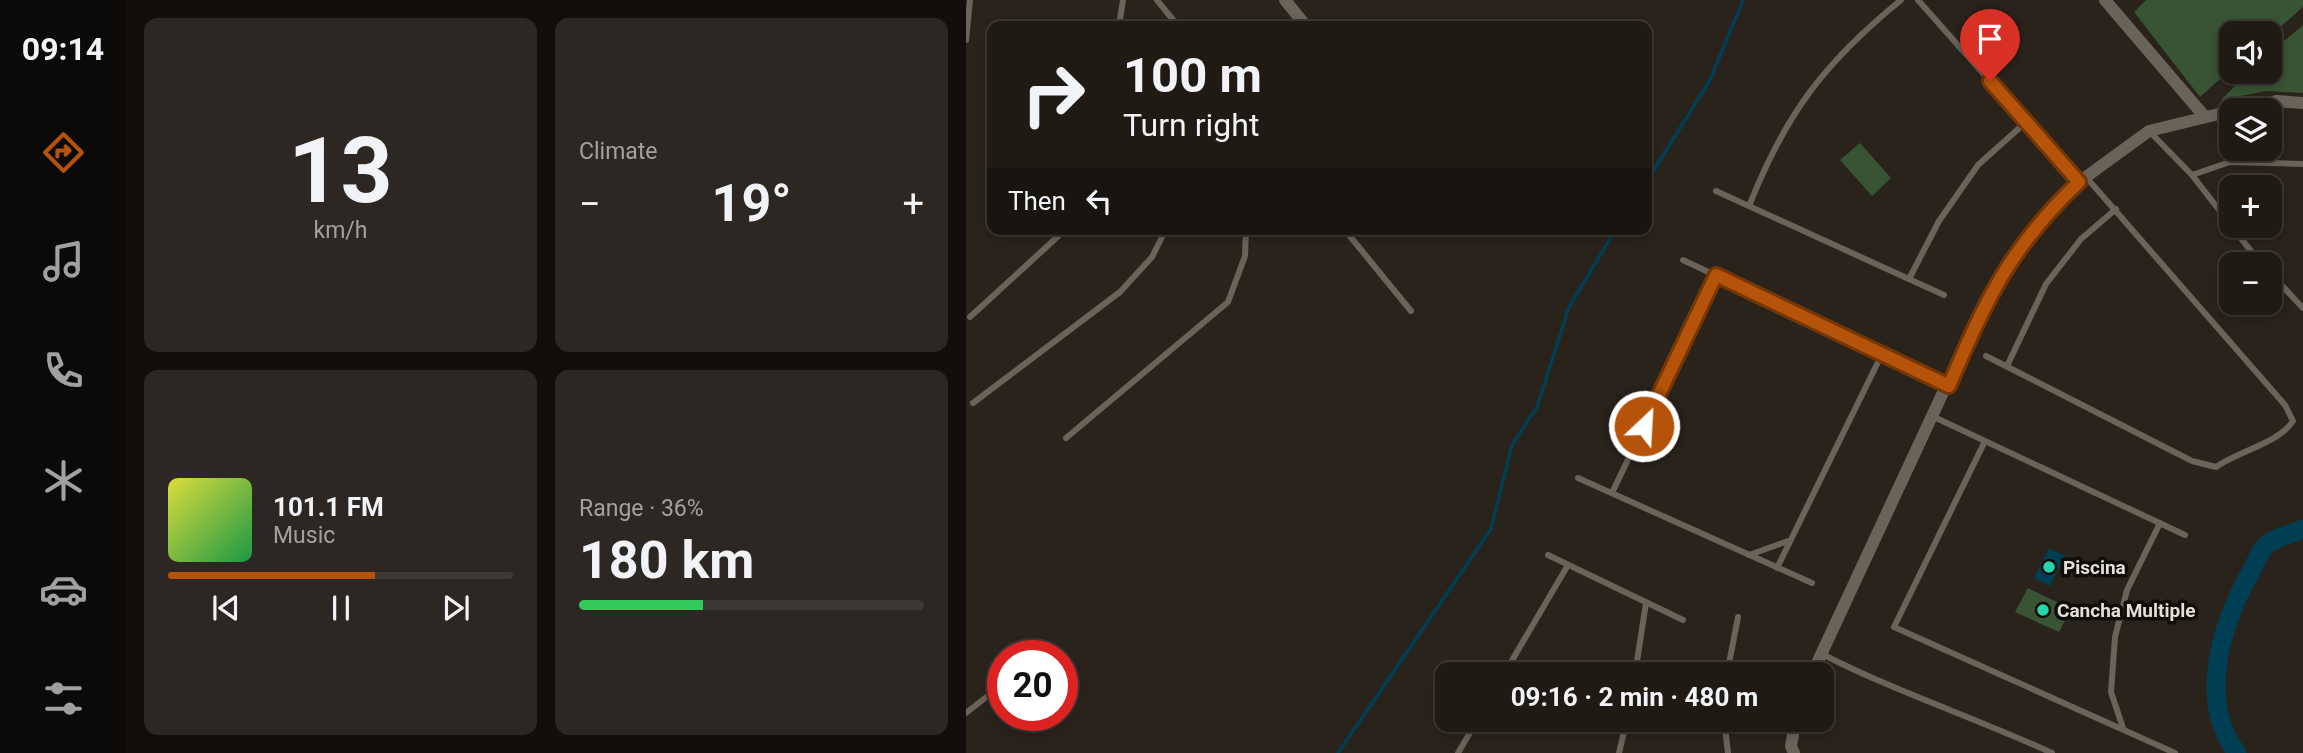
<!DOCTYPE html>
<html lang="en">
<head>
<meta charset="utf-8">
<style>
	body { margin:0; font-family:Roboto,sans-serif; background:#2c2722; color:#f1f3f6; height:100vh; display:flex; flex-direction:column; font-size:26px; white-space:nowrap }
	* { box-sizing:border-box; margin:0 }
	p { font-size:23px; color:#a1a1a0 }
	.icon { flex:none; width:38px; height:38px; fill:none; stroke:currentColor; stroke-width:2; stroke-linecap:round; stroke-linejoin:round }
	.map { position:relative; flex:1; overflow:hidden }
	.panel { display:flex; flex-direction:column; gap:18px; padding:18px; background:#110e0b; width:840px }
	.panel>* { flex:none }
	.guide { position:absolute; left:21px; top:21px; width:665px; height:214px; border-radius:14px; box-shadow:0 4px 10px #0003,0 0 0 2px #3c3834; background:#1f1a14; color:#f1f3f6; overflow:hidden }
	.fabs { position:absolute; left:1253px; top:21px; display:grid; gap:14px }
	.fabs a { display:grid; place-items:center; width:63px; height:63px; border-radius:14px; background:#1f1a14; box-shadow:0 4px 10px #0003,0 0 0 2px #3c3834; font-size:35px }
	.speed { position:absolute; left:21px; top:640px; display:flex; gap:14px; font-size:35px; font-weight:700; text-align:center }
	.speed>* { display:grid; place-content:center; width:91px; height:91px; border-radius:50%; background:#1f1a14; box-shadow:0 4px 10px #0003,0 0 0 2px #3c3834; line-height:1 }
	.speed .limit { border:10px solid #d22; background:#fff; color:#111 }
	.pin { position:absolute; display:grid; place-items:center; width:60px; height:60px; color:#fff; margin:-72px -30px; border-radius:50% 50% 50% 0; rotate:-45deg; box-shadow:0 0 7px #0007 }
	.pin .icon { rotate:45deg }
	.me { position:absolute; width:77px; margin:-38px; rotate:25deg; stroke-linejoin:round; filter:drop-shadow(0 0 5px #0008) }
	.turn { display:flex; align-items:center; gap:24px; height:147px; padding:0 21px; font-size:32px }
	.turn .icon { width:91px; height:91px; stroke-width:2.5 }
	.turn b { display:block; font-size:49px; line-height:60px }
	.then { display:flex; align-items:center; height:66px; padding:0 21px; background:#0003; gap:14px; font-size:26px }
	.big { font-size:52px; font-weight:700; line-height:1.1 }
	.panel .card { flex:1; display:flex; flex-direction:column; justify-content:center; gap:10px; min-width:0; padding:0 24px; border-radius:14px; background:#2c2722 }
	.panel .dial { align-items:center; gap:0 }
	.dial b { font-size:91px; line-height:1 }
	.song { display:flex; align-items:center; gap:21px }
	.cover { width:84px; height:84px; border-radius:10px; background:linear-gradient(135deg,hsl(60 70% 55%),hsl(140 70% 35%)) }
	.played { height:7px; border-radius:4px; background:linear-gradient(90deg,#b45309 60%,#3c3834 60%) }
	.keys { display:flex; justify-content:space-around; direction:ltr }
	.heat { display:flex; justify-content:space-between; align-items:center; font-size:38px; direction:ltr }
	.charge { height:10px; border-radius:5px; background:linear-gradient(90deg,#34c759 36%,#3c3834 0) }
	.panel .tiles { flex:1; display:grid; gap:18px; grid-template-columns:repeat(2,1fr) }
	.trip { position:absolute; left:469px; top:662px; width:399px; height:70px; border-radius:14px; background:#1f1a14; box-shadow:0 4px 10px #0003,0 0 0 2px #3c3834; font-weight:700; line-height:70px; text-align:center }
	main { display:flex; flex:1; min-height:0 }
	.menu { display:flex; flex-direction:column; width:126px; justify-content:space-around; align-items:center; background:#0c0a08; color:#a1a1a0 }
	.menu .icon { width:49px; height:49px }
	.menu .active { color:#b45309 }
	.menu b { font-size:32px; color:#f1f3f6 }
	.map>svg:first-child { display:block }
	.green { fill:#385434 }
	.water { fill:#003e53 }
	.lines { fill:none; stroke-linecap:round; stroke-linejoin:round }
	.stream { stroke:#003e53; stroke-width:3.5 }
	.river { stroke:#003e53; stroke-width:19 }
	.service { stroke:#6a635a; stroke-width:6 }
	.minor { stroke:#6a635a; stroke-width:12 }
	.route-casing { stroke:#753606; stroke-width:18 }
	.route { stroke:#b45309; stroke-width:12 }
	.poi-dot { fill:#24d5ae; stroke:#100d09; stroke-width:2.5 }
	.labels { text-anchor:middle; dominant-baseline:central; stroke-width:7; stroke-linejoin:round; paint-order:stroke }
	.poi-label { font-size:19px; font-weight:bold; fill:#e3dfd9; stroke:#100d09; text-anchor:start }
</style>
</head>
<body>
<main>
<nav class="menu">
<b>09:14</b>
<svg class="icon active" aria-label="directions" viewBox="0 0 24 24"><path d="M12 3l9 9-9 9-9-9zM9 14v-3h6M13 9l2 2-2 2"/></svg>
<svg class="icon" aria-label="music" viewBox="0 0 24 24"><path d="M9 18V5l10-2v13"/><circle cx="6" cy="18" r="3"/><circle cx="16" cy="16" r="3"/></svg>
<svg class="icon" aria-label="phone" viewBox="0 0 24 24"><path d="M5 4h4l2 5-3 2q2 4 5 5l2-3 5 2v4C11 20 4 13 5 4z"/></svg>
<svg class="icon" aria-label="climate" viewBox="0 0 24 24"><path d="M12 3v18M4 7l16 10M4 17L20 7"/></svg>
<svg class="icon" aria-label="car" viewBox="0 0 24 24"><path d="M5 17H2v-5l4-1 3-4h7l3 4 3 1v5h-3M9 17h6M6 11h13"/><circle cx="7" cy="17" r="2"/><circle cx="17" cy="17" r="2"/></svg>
<svg class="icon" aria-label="filters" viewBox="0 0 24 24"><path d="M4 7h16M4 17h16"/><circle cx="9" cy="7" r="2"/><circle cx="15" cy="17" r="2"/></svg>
</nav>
<section class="panel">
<div class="tiles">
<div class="card dial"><b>13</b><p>km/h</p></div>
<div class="card"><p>Climate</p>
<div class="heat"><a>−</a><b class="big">19°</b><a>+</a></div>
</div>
<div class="card">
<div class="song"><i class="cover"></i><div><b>101.1 FM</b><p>Music</p></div></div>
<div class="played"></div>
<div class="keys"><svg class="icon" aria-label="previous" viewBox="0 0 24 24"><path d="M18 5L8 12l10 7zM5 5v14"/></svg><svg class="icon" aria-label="pause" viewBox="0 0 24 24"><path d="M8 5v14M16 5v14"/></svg><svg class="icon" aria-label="next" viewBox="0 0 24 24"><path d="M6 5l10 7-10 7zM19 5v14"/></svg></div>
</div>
<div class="card"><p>Range · 36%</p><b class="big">180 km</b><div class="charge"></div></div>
</div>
</section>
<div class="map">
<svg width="1337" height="753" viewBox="0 0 1337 753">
	<rect width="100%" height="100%" fill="#29231b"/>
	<g class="green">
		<polygon points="1180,0 1337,0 1337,7 1304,36 1304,33 1265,33 1265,69 1234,97 1168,12"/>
		<polygon points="1337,25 1337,93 1300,91 1255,100 1283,72 1304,72 1304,53"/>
		<polygon points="894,143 925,178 906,196 874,160"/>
		<polygon points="1062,588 1105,609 1093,632 1049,612"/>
	</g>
	<polygon class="water" points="1083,548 1099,556 1084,586 1068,578"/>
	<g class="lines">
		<g class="stream">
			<polyline points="681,181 744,80 777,0"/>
			<polyline points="372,753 525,529 546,445 571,407 603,307 650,229"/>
		</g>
		<path class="river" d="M1271 753C1232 701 1254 628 1283 575 1288 567 1292 555 1298 547 1306 538 1326 534 1337 529"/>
		<g class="service">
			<polyline points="191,0 212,26"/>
			<polyline points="952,0 1113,182"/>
			<polyline points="153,26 157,0"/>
			<polyline points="0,40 4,0"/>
			<polyline points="1184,132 1226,175 1295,264"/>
			<polyline points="1226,175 1264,162 1337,164"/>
			<polyline points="750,191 978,295"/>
			<path d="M783 206C820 113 858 63 935 0"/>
			<polyline points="378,229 445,311"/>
			<polyline points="717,260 981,385"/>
			<polyline points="1304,273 1337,308"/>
			<polyline points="943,279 973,221 1012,165 1060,122"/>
			<polyline points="4,317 100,229"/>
			<path d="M1020 356 1226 461 1250 467C1273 451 1313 443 1327 421L1319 405 1120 177"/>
			<polyline points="1041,366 1080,284 1115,239 1150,209"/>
			<polyline points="7,403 154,292 186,257 200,229"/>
			<polyline points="968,417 1219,535"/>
			<polyline points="100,438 262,302 279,256 280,229"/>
			<polyline points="1019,441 928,627 1209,753"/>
			<polyline points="612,478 846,583"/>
			<polyline points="646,493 750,275"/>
			<polyline points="582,555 717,620"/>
			<polyline points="783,555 822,541"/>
			<polyline points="811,568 916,354"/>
			<path d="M856 654C930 692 1010 718 1086 753"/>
			<polyline points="538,674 602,565"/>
			<polyline points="669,674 680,603"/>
			<polyline points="761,674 772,617"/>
			<polyline points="0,713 37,684"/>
			<polyline points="758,719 762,753"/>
			<polyline points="1157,728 1145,692 1149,637 1161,590 1194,523"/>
			<polyline points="492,753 512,719"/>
			<polyline points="653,753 661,719"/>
		</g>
		<g class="minor">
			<polyline points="319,0 340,26"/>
			<polyline points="1139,0 1239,117"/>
			<polyline points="1269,110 1310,101 1337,103"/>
			<polyline points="846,674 1007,328 1039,267 1078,215 1113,182 1183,131 1265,111"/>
			<polyline points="828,753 825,746 830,719"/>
		</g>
	</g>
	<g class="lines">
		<g class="route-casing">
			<path id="route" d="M678 426 750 275 983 386C1019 301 1045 246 1113 182L1024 81"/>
		</g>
		<use href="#route" class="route"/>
	</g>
	<g class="poi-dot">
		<circle cx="1083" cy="567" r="7"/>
		<circle cx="1077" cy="610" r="7"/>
	</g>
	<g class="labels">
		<g class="poi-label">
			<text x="1097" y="567">Piscina</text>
			<text x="1091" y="610">Cancha Multiple</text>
		</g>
	</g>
</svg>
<div class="fabs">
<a><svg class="icon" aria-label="sound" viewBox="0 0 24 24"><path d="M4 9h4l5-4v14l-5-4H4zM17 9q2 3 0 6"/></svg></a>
<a><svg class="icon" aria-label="layers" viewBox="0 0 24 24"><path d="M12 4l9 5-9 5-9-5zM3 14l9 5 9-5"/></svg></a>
<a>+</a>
<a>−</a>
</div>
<div class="speed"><div class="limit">20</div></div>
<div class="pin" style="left:1024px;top:81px;background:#d93025"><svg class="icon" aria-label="arrive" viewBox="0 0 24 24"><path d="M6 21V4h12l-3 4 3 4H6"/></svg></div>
<svg class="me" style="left:678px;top:426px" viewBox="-20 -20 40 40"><circle r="17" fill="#b45309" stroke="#fff" stroke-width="3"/><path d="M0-11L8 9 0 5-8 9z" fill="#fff"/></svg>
<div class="trip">09:16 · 2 min · 480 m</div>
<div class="guide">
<div class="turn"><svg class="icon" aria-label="right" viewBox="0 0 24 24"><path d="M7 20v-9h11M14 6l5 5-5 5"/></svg><div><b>100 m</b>Turn right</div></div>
<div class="then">Then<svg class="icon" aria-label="left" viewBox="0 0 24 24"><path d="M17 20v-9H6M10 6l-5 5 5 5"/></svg></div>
</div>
</div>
</main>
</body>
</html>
